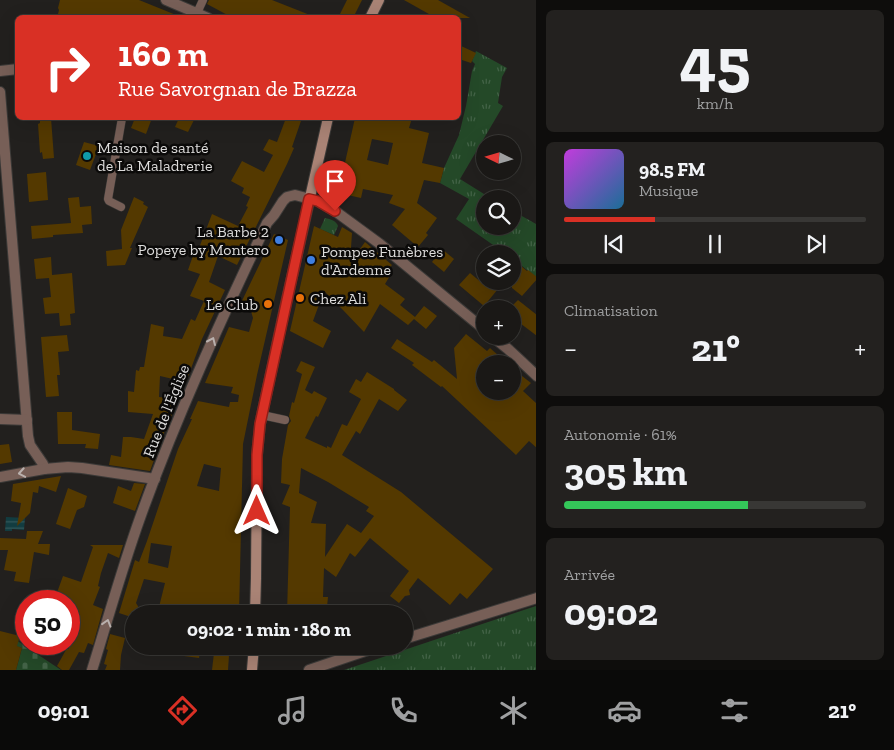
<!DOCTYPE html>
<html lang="fr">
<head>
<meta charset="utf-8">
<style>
	body { margin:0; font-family:"Zilla Slab",serif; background:#23211f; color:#f1f3f6; height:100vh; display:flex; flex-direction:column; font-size:19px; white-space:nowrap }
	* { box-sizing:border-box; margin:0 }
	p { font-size:16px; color:#9fa0a1 }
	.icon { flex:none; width:28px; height:28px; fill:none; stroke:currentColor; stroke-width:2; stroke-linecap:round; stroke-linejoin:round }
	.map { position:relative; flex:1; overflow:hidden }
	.side { display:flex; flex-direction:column; gap:10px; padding:10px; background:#0e0d0c; width:358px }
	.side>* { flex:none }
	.banner { position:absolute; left:15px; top:15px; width:446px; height:105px; border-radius:8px; box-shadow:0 5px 20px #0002,0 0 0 1px #383735; background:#d93025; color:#fff; overflow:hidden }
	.needle { width:32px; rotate:275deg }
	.buttons { position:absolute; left:476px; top:135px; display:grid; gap:10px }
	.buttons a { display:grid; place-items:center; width:45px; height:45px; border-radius:50%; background:#1a1816; box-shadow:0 5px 20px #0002,0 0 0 1px #383735; font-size:25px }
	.speed { position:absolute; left:15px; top:590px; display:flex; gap:10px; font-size:25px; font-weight:700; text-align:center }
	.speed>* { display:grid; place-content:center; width:65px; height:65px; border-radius:50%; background:#1a1816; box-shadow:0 5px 20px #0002,0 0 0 1px #383735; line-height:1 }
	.speed .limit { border:8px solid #d22; background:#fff; color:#111 }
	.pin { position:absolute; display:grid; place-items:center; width:42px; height:42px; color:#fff; margin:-51px -21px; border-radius:50% 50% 50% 0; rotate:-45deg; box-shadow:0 0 5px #0007 }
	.pin .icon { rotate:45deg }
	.me { position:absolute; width:55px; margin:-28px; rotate:0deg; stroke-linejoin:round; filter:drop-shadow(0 0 4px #0008) }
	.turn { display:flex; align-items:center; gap:18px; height:105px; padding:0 20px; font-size:22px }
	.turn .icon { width:65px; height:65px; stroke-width:2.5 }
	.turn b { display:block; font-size:35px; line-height:42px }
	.big { font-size:38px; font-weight:700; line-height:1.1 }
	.side .tile { flex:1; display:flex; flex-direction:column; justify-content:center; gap:8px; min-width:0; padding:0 18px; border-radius:8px; background:#23211f }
	.side .dial { align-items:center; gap:0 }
	.dial b { font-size:65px; line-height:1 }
	.song { display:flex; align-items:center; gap:15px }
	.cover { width:60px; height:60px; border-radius:8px; background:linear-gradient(135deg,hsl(290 70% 55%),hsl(200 70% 35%)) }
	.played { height:5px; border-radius:2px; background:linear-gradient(90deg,#d93025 30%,#383735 30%) }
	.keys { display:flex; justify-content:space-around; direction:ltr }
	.heat { display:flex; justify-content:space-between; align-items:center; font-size:28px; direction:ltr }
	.charge { height:8px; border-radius:4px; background:linear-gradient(90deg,#34c759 61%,#383735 0) }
	.trip { position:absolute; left:125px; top:605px; width:288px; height:50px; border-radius:25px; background:#1a1816; box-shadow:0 5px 20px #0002,0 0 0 1px #383735; font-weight:700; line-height:50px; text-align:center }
	.tab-bar { display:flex; height:80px; justify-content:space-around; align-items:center; background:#0a0a09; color:#9fa0a1 }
	.tab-bar .icon { width:35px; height:35px }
	.tab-bar .current { color:#d93025 }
	.tab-bar b { font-size:22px; color:#f1f3f6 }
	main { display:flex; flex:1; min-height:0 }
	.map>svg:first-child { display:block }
	.grass { fill:url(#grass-tufts) }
	.cemetery { fill:url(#cemetery-stones) }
	.water { fill:url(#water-rules) }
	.building { fill:#543900; fill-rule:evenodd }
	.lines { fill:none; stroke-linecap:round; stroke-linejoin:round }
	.lane-casing { stroke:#3c3a38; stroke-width:9 }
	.street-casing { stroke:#3c3a38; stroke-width:12 }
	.secondary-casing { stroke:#3c3a38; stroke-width:12 }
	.lane { stroke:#775f57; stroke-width:8 }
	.street { stroke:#775f57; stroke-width:10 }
	.secondary { stroke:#a98375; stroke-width:10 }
	.oneway { stroke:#b9b0ad }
	.route-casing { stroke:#8d1f18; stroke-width:12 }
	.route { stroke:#d93025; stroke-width:9 }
	.culture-dot { fill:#0f9aa8; stroke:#0b0a09; stroke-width:2 }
	.shop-dot { fill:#3f7fe0; stroke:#0b0a09; stroke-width:2 }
	.food-dot { fill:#e8710a; stroke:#0b0a09; stroke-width:2 }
	.labels { text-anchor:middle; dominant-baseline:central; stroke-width:5; stroke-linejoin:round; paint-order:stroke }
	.poi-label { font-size:16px; fill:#dddcdb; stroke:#0b0a09; text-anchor:start }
	.street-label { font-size:16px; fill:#dddcdb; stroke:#0b0a09 }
</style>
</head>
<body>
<main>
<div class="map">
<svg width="537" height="670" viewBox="0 0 537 670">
	<defs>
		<pattern id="grass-tufts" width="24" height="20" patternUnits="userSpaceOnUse" patternTransform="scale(1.25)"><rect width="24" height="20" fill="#244928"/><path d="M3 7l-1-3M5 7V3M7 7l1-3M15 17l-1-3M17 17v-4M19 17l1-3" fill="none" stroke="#436347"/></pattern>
		<pattern id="cemetery-stones" width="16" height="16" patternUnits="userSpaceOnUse" patternTransform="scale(1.25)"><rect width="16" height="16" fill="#244928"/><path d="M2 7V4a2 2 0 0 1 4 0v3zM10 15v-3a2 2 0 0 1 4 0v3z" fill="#436347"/></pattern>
		<pattern id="water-rules" width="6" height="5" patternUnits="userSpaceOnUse" patternTransform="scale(1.25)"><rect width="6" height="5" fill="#123c40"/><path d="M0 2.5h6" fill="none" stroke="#34585b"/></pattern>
	</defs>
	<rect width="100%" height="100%" fill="#22201e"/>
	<g class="grass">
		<polygon points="476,51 507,68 502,77 498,103 503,106 460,179 492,199 485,199 485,226 512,226 513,211 536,224 536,277 513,259 512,254 506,254 456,219 469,199 440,183 444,168 459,135 466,106 472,71 475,64 472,61"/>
		<path d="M325 218C331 219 336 221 338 226L334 235 320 229Z"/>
		<polygon points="536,606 536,670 344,670"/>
	</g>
	<polygon class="cemetery" points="16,640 61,670 16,670 22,648 11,645"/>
	<polygon class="water" points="6,517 25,518 24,530 12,529 12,531 5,531"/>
	<g class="building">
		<polygon points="60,0 139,0 181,17 57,18 59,10 58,8"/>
		<polygon points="209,0 272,0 315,17 315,18 233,18 207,4"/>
		<polygon points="347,0 362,0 353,18 338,18"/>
		<polygon points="404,0 438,0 470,18 436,18"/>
		<polygon points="459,45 476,53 471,63 459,59"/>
		<polygon points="40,118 51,118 54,158 43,159 42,152 40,153 38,124 40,123"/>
		<polygon points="135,118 152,118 146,134 131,128"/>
		<polygon points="179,118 195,118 188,132 175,127"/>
		<polygon points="286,118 302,118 292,147 294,148 287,164 237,265 218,256 209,282 225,290 202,339 186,382 160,376 159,397 179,399 165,430 150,471 109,465 111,455 121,457 123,437 131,437 144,439 153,414 128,412 128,391 134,392 136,370 139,371 140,367 144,367 151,324 164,327 163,336 182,339 191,319 195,321 204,301 190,296 200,274 188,270 196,247 199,248 212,214 238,226 248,207 246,206 250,197 242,193 244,188 231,181 242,161 264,172 273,155 263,150 269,139 277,142"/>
		<path d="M355 118H412L409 128 429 133 422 163 444 168 440 183 424 180 417 203 437 218 426 233 428 235 418 247 392 225 405 209 389 203 393 195 363 189 361 198 343 194 347 180H343L344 167ZM372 139 393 143 388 165 367 160Z"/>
		<polygon points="84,142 99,146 90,170 76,165"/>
		<polygon points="46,172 48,200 29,202 27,174"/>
		<polygon points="79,197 80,207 91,206 92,224 82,225 83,233 53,235 53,237 32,239 31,226 71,223 68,198"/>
		<polygon points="134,197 144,202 143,204 148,207 130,248 132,248 125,265 107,266 106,251 122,249 121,230"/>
		<polygon points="314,226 338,237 342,227 352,233 350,263 365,242 392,265 388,270 391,274 385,284 405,299 400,305 415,317 424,306 437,316 426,329 414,319 408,325 380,304 364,332 343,310 324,291 313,321 331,331 323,348 290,331"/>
		<path d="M274 234 288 240 257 375 243 444 239 614H191L177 611V614H163L164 608 159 607 165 583 144 579 136 603 139 608 137 614H134V618L119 613 135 560 139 562 147 541 178 449 192 419H190L198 401 229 407 230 402H238L239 395 231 393 233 387 205 383 229 327 249 332 253 318 250 308 240 305ZM204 464 221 468 219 491 197 486ZM151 543 172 546 168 568 148 563Z"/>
		<polygon points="442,249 454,259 444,272 432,262"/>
		<polygon points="51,257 52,275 72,273 75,313 70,314 71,325 60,326 59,313 45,314 43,298 51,297 49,278 36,279 34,259"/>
		<polygon points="520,265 527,271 528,270 537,277 537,279 522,296 512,288 512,274"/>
		<polygon points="470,273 482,283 485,279 485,281 488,281 498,289 484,306 459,285"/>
		<polygon points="518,300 537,315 537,336 512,317 512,306"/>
		<polygon points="466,334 487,351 490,348 508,364 485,364 485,391 498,391 504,397 509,391 512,391 512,387 522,376 531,383 523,391 537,404 537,448 529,441 516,455 442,386 441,387 412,365 414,363 391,348 397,339 432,362 434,360 457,379 454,348"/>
		<polygon points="67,335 69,351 58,352 60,375 57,375 59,396 46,397 41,337"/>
		<path d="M301 361 315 367 305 390 312 394 314 391 327 398 318 417 316 416 305 438 327 448V446L331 448 342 424 347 426 361 399 349 392 356 379 361 382 367 372 394 389V390L407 400 398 411 379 399 360 434 356 431 342 455 401 492 493 569 467 599 460 593 450 605 418 578 409 590 410 595 405 596 399 603 390 596 409 571 370 538 355 557 350 553 336 577 324 568 323 597H328L327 607H323V614H287L290 507 282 504 290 485 281 483 282 459 288 425 291 421 289 416 292 402 294 403 302 374 296 371ZM301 468 328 482 369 507 366 511 374 516 361 533 347 524 325 557 326 524 311 523 317 502 299 493Z"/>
		<polygon points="57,412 72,412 72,430 100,434 98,449 85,448 86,444 58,444"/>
		<polygon points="9,444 12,462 0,464 0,445"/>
		<polygon points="61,476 56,492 39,486 38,493 33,492 30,513 17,526 21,503 11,501 13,484"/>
		<polygon points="134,483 145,484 135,511 113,503 118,486 131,491"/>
		<polygon points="68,488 87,496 84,507 77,510 70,529 56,524"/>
		<polygon points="27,531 43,531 38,544 50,544 49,555 34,552 29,583 14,581 16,572 4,570 8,550 0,550 0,538 26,539"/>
		<polygon points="90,545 123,545 119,558 108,553 101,573 98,586 100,587 93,605 103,609 93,645 88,643 84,653 79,652 69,670 62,670 57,666 67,648 69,649 69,601 54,601 63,576 81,582 93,547"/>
		<polygon points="0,631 20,636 17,646 22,648 16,670 0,670"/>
		<polygon points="110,634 125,638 121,655 120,670 105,670 107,665 104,664 108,650 106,649"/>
		<polygon points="185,646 201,646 199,658 184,656"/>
		<polygon points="214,653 229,655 228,670 212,670"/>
	</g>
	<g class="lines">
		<g class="lane-casing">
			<g id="lane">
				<polyline points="197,13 203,0"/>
				<polyline points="121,207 109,201 108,199 122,118"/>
				<polyline points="262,415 285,420"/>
			</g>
		</g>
		<g class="street-casing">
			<g id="street">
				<polyline points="166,0 208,18"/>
				<polyline points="0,71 18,69"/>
				<polyline points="0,92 28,436 30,445 43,464 44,469"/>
				<polyline points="492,336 508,349 537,376"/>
				<polyline points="0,419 27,420"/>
				<polyline points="0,477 44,469 68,467 82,468 155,479"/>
				<polyline points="404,639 537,598"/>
				<path d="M92 670C108 619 122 568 140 518 176 417 221 320 267 223L274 215 283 201 287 197 295 195 318 201 335 211 380 244 485 330"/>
				<polyline points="309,670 380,646"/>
			</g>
		</g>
		<g class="secondary-casing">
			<g id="secondary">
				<polyline points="370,18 379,0"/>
				<polyline points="255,614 256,578 257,455 260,424 284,312 328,118"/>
				<polyline points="252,670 254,646"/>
			</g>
		</g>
		<use href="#lane" class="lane"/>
		<use href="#street" class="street"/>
		<use href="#secondary" class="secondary"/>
	</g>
	<defs><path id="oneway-chevron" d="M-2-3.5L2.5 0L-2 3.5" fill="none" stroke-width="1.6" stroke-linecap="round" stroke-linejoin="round" transform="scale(1.25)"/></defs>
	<g class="oneway">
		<use href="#oneway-chevron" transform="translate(212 341) rotate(-66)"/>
		<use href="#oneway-chevron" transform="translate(22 473) rotate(170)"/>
		<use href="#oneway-chevron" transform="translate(107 623) rotate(-73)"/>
	</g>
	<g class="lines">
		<g class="route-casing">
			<polyline id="route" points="257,511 257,455 260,424 309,199 318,201 335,211"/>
		</g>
		<use href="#route" class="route"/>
	</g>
	<circle class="culture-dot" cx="87" cy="156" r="5"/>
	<g class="shop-dot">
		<circle cx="279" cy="240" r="5"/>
		<circle cx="311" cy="260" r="5"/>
	</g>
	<g class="food-dot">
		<circle cx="300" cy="298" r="5"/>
		<circle cx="268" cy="304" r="5"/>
	</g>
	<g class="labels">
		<g class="poi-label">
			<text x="97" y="147">Maison de santé<tspan x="97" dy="18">de La Maladrerie</tspan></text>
			<text x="269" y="231" text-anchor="end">La Barbe 2<tspan x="269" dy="18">Popeye by Montero</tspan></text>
			<text x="321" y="251">Pompes Funèbres<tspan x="321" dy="18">d'Ardenne</tspan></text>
			<text x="310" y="298">Chez Ali</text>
			<text x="258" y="304" text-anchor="end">Le Club</text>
		</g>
		<g class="street-label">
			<text transform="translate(166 411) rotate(-68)">Rue de l'Église</text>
		</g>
	</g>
</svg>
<div class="buttons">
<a><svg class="needle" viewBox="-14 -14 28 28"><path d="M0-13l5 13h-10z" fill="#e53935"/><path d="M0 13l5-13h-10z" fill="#9fa0a1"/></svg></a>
<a><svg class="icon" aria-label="search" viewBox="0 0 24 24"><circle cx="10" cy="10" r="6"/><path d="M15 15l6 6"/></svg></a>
<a><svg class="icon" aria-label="layers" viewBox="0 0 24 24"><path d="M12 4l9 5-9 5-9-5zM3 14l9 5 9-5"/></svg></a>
<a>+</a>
<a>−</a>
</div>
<div class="speed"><div class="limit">50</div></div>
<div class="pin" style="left:335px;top:211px;background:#d93025"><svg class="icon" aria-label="arrive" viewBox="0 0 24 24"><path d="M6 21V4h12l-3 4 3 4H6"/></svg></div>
<svg class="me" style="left:257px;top:511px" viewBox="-20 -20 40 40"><path d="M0-17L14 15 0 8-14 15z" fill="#d93025" stroke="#fff" stroke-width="4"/></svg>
<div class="trip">09:02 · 1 min · 180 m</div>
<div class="banner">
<div class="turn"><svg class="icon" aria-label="right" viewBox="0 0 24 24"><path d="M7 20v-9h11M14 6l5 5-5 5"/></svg><div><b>160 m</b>Rue Savorgnan de Brazza</div></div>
</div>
</div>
<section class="side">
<div class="tile dial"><b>45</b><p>km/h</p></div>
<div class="tile">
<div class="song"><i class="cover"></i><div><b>98.5 FM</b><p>Musique</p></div></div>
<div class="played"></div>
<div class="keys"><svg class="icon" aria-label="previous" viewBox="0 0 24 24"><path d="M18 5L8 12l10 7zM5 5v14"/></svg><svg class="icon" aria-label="pause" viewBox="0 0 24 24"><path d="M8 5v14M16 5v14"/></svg><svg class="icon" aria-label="next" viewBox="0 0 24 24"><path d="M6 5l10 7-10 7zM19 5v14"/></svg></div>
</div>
<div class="tile"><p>Climatisation</p>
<div class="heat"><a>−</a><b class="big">21°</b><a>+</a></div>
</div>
<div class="tile"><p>Autonomie · 61%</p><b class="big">305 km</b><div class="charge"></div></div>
<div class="tile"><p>Arrivée</p><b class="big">09:02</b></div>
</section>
</main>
<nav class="tab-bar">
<b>09:01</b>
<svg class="icon current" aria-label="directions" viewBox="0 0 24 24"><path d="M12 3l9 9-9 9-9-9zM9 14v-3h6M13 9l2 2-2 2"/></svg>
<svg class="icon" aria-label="music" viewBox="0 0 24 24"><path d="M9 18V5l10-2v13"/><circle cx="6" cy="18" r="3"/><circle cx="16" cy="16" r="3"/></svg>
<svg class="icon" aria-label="phone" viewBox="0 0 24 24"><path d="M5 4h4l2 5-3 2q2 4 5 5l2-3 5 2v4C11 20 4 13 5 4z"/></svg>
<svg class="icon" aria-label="climate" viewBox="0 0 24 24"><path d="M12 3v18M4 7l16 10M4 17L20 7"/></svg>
<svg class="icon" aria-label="car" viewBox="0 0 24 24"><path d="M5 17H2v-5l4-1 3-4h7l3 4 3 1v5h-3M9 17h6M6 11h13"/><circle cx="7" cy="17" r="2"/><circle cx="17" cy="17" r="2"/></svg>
<svg class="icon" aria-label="filters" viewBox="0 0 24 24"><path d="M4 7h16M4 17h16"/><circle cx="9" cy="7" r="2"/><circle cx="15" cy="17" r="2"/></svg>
<b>21°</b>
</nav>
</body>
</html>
